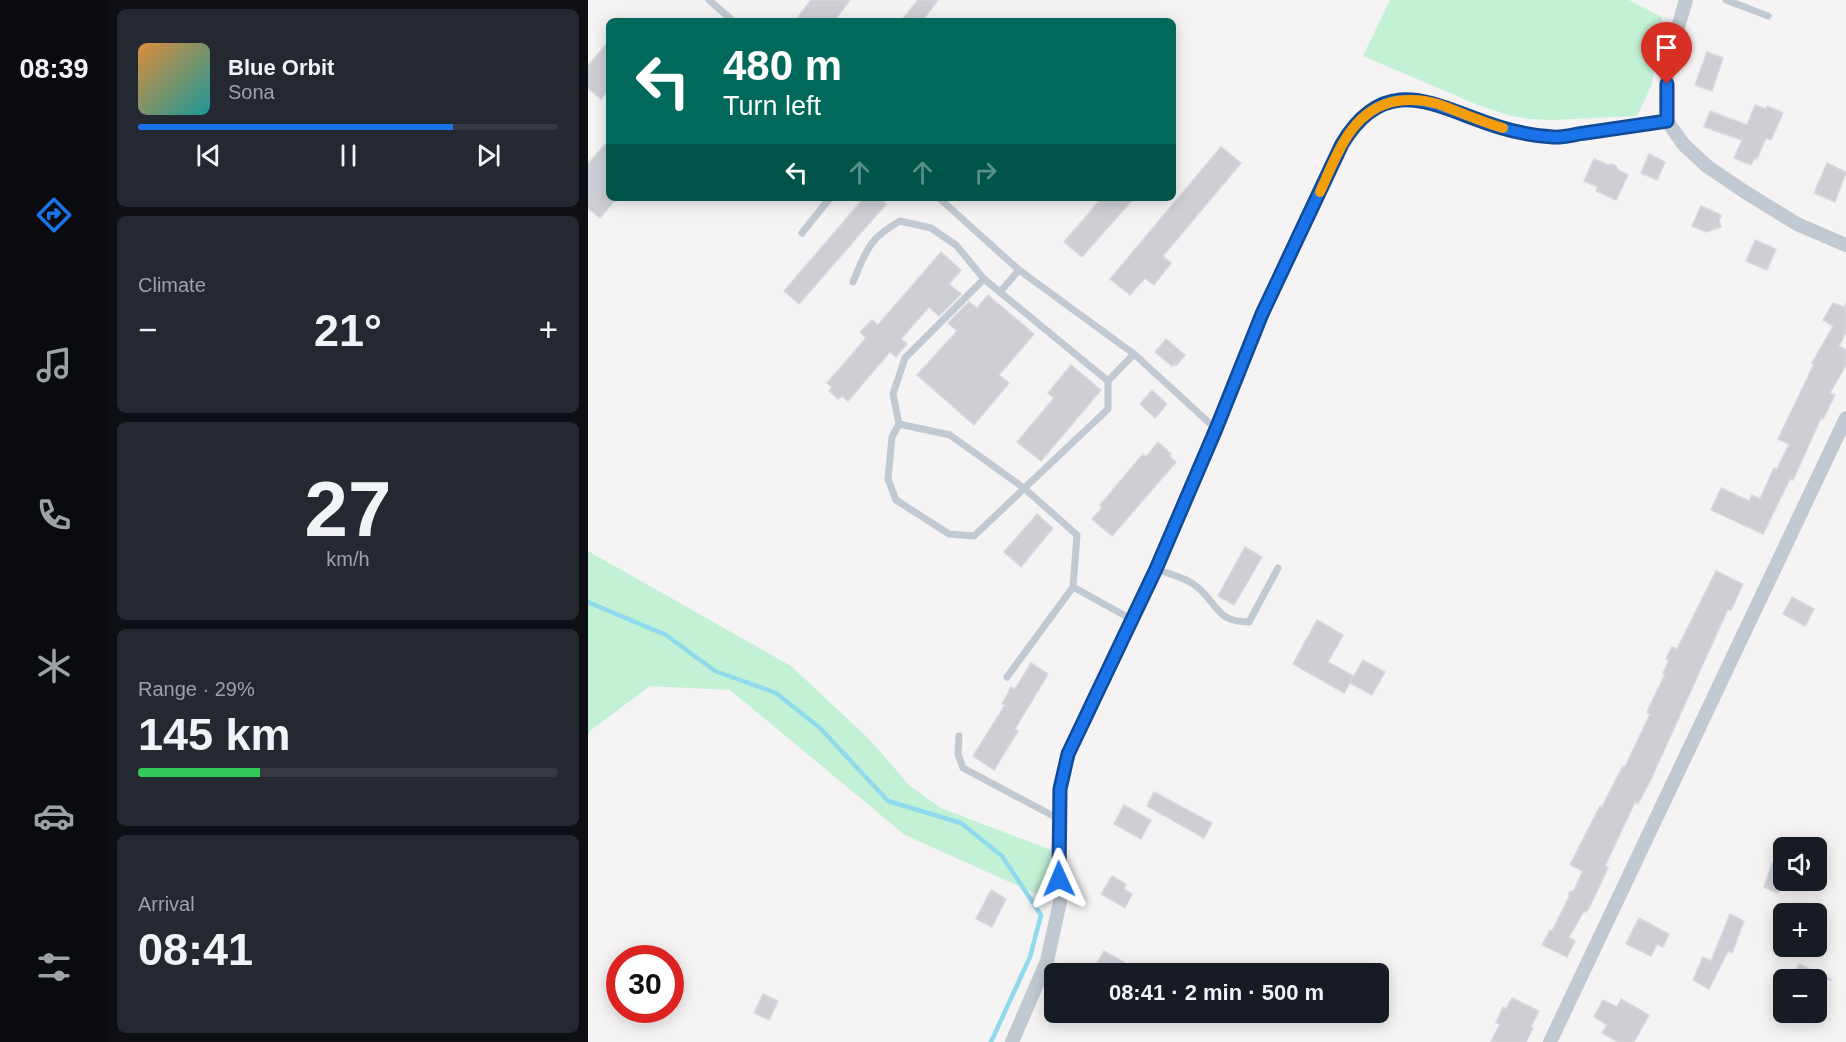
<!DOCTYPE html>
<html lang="en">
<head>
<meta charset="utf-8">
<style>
	body { margin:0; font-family:Helvetica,sans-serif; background:#242831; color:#f1f3f6; height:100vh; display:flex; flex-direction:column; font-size:22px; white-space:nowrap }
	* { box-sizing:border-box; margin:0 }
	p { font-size:20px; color:#9ea1a6 }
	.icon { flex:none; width:33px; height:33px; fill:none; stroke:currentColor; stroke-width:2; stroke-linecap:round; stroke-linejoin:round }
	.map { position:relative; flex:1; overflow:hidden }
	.sheet { display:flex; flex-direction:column; gap:9px; padding:9px; background:#0d0f14; width:480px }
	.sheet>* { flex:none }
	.hud { position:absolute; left:18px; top:18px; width:570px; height:183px; border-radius:9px; box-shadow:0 3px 15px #0003; background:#00695c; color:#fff; overflow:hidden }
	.fabs { position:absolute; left:1185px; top:837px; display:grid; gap:12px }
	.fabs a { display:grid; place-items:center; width:54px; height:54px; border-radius:9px; background:#171b24; box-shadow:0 3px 15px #0003; font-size:30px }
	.speed { position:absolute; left:18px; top:945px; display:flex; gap:12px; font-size:30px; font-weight:700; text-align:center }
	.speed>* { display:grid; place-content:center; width:78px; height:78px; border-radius:50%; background:#171b24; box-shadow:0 3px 15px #0003; line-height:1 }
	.speed .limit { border:9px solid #d22; background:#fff; color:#111 }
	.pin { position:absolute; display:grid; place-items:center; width:51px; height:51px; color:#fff; margin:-62px -26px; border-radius:50% 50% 50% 0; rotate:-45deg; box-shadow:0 0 6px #0007 }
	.pin .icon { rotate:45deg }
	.me { position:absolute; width:66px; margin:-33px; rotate:359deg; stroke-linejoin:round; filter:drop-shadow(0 0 4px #0008) }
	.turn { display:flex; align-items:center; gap:21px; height:126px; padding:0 18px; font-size:27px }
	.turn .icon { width:78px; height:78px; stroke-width:2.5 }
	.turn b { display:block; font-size:42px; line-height:51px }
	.lanes { display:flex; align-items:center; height:57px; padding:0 18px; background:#0003; justify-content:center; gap:30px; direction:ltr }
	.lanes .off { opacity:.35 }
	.big { font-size:45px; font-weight:700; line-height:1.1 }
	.sheet .card { flex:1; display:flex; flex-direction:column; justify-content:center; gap:9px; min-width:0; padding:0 21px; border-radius:9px; background:#242831 }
	.sheet .dial { align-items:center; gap:0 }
	.dial b { font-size:78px; line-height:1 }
	.song { display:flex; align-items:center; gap:18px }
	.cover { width:72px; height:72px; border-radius:9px; background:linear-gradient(135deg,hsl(30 70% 55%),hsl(180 70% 35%)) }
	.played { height:6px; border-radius:3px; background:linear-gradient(90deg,#1a73e8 75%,#363941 75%) }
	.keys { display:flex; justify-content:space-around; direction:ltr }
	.heat { display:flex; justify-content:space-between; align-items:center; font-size:33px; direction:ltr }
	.charge { height:9px; border-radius:4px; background:linear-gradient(90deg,#34c759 29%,#363941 0) }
	.trip { position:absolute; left:456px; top:963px; width:345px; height:60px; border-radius:9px; background:#171b24; box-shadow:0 3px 15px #0003; font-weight:700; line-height:60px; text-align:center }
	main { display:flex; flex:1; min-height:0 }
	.menu { display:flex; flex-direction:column; width:108px; justify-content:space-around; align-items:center; background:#090b0e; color:#9ea1a6 }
	.menu .icon { width:42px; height:42px }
	.menu .selected { color:#1a73e8 }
	.menu b { font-size:27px; color:#f1f3f6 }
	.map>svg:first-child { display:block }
	.green { fill:#c3f1d5 }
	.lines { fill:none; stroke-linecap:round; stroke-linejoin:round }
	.stream { stroke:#90daee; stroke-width:4.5 }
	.building { fill:#cdcfd5; stroke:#d7d9de; stroke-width:1.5 }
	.lane { stroke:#c1cad2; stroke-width:7 }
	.street { stroke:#c1cad2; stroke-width:14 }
	.route-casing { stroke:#114b97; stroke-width:15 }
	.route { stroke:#1a73e8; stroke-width:10 }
	.slow { stroke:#f59e0b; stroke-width:10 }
</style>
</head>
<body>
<main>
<nav class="menu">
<b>08:39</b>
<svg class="icon selected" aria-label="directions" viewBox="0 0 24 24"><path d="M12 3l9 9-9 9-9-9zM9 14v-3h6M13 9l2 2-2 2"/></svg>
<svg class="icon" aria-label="music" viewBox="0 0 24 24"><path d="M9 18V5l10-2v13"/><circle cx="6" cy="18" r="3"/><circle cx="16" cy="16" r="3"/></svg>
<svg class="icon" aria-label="phone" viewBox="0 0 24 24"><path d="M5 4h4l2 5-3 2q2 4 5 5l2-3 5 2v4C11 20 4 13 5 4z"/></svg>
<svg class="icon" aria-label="climate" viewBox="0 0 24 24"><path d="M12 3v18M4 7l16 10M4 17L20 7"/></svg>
<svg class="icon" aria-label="car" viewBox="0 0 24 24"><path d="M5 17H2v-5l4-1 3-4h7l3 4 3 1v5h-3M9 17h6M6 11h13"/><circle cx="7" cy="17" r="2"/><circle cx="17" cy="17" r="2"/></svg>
<svg class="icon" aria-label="filters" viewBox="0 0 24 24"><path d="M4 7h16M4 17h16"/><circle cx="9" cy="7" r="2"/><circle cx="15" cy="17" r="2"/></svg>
</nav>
<section class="sheet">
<div class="card">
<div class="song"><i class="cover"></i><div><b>Blue Orbit</b><p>Sona</p></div></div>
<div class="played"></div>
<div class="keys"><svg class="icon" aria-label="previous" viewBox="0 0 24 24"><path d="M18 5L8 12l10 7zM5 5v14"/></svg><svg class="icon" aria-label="pause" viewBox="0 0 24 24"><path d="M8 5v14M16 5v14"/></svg><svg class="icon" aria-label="next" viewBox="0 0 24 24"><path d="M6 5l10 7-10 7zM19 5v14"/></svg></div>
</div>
<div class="card"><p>Climate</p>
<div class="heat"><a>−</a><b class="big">21°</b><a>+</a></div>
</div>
<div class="card dial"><b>27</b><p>km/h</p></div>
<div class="card"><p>Range · 29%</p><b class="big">145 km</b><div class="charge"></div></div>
<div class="card"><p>Arrival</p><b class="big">08:41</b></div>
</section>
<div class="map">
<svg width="1258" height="1042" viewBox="0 0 1258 1042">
	<rect width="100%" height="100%" fill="#f5f3f3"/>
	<g class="green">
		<polygon points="802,0 1041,0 1074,17 1064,84 1049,116 963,120 942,119 923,116 890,105 775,56"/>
		<polygon points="0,551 203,666 280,738 322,786 353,808 463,850 462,900 317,835 142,690 62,686 3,730 0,735"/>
	</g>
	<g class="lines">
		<polyline class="stream" points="0,602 78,635 127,671 188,693 232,728 300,801 373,823 414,856 453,915 442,957 403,1042"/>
	</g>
	<g class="building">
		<polygon points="223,0 262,0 246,21 207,21"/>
		<polygon points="330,0 350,0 334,21 313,21"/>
		<polygon points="21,41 21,90 13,99 0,88 0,66"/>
		<polygon points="1119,52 1135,58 1124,91 1107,85"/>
		<polygon points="1167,105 1178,109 1179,106 1195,113 1183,140 1178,138 1169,159 1167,158 1163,165 1146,158 1154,140 1116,127 1122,111 1159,125"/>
		<polygon points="21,140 21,198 29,198 12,218 0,208 0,164"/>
		<polygon points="633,147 653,163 575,256 583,263 566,285 557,278 542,295 522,279"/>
		<polygon points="1061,154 1077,162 1069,180 1053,173"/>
		<polygon points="1006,159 1020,165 1024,164 1028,166 1030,170 1040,175 1028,200 1008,191 1010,187 996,181"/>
		<polygon points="1239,163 1258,172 1247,202 1226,193"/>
		<polygon points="276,198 291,198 298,204 211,304 196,291"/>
		<polygon points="514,198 546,198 494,257 476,242"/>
		<polygon points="1113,206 1133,215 1131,221 1133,227 1118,232 1104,226"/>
		<polygon points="1167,240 1188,249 1179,270 1158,261"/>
		<polygon points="353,252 373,270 361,284 373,294 351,316 341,307 313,339 319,344 308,357 302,352 260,401 254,396 250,399 241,391 244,387 239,383 278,338 272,332 284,320 290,325"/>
		<polygon points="400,295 446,334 411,375 421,383 386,425 329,375 369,331 360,323 381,302 389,308"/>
		<polygon points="1245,303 1256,307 1258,304 1258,332 1251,346 1258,350 1258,365 1242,393 1247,395 1235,419 1233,418 1205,480 1202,479 1175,534 1123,510 1133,488 1161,501 1164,495 1172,499 1186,468 1189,469 1201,444 1190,439 1226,364 1224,363 1245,326 1235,320"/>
		<polygon points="578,339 597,355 588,366 586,364 584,366 567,352"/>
		<polygon points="483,365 513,390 453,461 429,442 466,398 460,393"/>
		<polygon points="564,390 579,404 567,418 552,404"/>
		<polygon points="570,442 583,454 581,456 588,462 524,536 504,519 514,508 512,505 555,454 558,457"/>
		<polygon points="449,514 465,528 433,567 416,552"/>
		<polygon points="657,547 674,557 646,605 630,596"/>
		<polygon points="1128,571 1155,584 1143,610 1140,609 1063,779 1050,804 1047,802 1017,866 1020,868 1001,908 998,912 996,911 981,937 987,941 979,957 954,945 962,930 964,931 981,897 981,892 986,890 995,871 982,865 1012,806 1014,807 1035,766 1037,767 1062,714 1059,712 1077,674 1075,673 1081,660 1078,659 1084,647 1089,649"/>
		<polygon points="1204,597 1226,609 1217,626 1195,614"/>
		<polygon points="729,620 755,635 740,662 766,676 756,693 705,664"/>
		<polygon points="775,660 797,672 784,695 762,683"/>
		<polygon points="443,663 460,674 427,729 430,731 406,770 385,756 417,705 414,704 423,687 427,689"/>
		<polygon points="566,792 624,823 616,838 559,806"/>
		<polygon points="536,805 563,820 553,839 526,824"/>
		<polygon points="1184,863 1196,868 1196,880 1190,893 1176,887"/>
		<polygon points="524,876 538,884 536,889 544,894 537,908 513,894"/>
		<polygon points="403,890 418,899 404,927 388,919"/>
		<polygon points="1142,914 1156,921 1144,953 1140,951 1121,989 1105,980 1115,957 1123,961"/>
		<polygon points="1051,918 1081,934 1075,947 1069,944 1063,956 1038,944"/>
		<polygon points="516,951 539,964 534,974 503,974"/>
		<polygon points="1211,964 1244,980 1204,980"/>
		<polygon points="175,994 190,1001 181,1020 166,1013"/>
		<polygon points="924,998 951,1011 943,1027 945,1028 938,1042 903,1042 912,1024 908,1023 915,1007 918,1009"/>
		<polygon points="1033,999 1061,1015 1046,1042 1030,1042 1014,1033 1019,1025 1006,1017 1015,1000 1029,1007"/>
	</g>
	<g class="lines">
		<g class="lane">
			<polyline points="121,0 145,21"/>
			<polyline points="1138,0 1180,16"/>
			<polyline points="351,198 431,270 546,354 628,429"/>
			<polyline points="214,233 242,198"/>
			<path d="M265 282C278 251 281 238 312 221L343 228 368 245 396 279"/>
			<polyline points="412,292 431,270"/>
			<polyline points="311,424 305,394 317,358 396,279 520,381"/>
			<path d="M568 569C580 574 598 577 608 586 630 603 627 622 661 622L690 568"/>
			<polyline points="485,587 543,619"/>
			<polyline points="419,677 485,587 489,535 436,488 362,435 311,424 304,437 300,479 308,500 361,534 386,536 520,409 520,381 546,354"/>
			<polyline points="371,736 370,754 375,768 471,819"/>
		</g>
		<g class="street">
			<polyline points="1098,0 1079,65 1078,103 1079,121 1096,145 1120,167 1157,192 1209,224 1258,245"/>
			<path d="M424 1042 459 961 472 902 470 855 472 789 480 754 568 569 628 429 674 314 754 143C799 70 849 108 911 127 927 132 949 136 965 137 977 138 990 134 1002 132 1028 129 1053 125 1079 121"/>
			<polyline points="962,1042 1258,418"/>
		</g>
	</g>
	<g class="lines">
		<g class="route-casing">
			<path id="route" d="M471 879 472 789 480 754 568 569 628 429 674 314 754 144C799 69 849 108 911 127 927 132 949 136 965 137 976 138 987 134 997 133 1025 129 1052 125 1079 121V84"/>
		</g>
		<use href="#route" class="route"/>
		<path class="slow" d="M732 192C749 155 763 109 809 101 822 99 837 100 850 104 872 112 893 122 915 128"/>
	</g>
</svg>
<div class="fabs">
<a><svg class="icon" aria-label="sound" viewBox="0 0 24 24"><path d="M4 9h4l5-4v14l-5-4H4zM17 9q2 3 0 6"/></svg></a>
<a>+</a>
<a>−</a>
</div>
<div class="speed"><div class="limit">30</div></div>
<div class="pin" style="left:1079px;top:84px;background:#d93025"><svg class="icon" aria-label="arrive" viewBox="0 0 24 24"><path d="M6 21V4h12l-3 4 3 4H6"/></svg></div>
<svg class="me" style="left:471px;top:879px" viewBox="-20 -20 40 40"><path d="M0-17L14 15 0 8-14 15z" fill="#1a73e8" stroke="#fff" stroke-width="4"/></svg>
<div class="trip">08:41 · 2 min · 500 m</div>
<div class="hud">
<div class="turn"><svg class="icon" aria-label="left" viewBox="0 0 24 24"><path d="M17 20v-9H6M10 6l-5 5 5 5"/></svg><div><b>480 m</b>Turn left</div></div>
<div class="lanes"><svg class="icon" aria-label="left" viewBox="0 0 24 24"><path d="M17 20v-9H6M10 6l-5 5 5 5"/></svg><svg class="icon off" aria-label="ahead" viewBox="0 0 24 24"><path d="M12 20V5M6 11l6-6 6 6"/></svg><svg class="icon off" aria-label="ahead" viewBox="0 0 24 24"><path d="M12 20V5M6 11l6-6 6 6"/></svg><svg class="icon off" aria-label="right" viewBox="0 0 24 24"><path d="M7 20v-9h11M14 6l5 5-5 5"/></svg></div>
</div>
</div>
</main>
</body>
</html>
